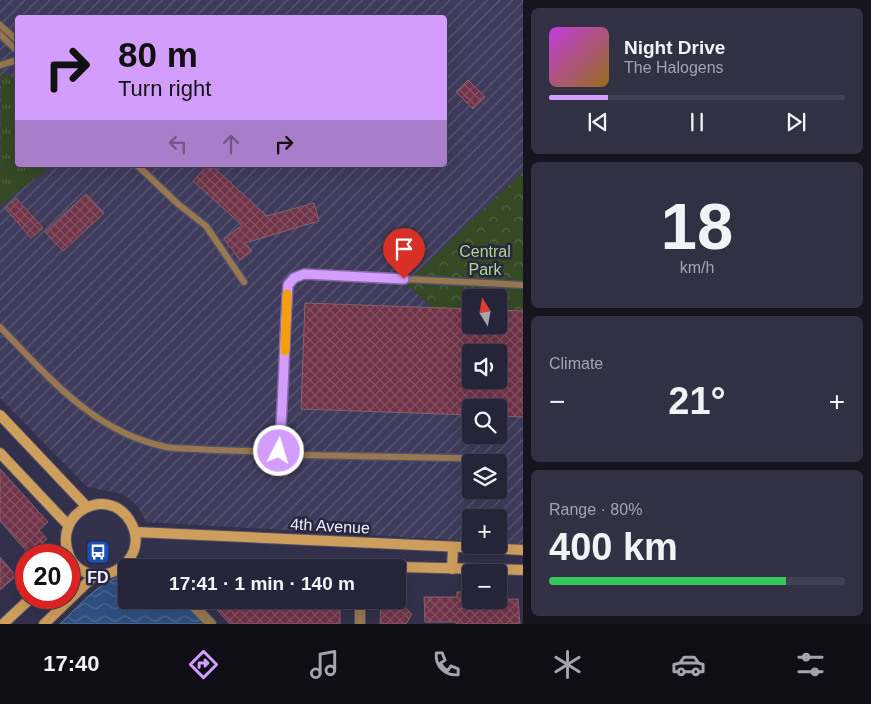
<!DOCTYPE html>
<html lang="en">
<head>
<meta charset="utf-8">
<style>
	body { margin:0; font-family:Arial,sans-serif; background:#323043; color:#f1f3f6; height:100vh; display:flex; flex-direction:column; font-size:19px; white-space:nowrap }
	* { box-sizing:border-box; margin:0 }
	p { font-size:16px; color:#a4a4ae }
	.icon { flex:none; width:28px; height:28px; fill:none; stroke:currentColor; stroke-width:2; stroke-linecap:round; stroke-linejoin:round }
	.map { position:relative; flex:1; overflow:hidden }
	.drawer { display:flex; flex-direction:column; gap:8px; padding:8px; background:#15141f; width:348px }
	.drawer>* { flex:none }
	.hud { position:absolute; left:15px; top:15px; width:432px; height:152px; border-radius:5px; box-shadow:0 5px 20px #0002,0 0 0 1px #424153; background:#d29dfd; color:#111; overflow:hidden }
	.needle { width:32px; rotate:349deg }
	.buttons { position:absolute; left:462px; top:289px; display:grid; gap:10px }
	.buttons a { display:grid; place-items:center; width:45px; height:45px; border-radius:5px; background:#262438; box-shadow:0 5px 20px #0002,0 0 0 1px #424153; font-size:25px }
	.speed { position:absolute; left:15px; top:544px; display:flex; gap:10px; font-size:25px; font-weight:700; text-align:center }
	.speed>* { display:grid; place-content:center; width:65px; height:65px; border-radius:50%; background:#262438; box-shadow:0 5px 20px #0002,0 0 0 1px #424153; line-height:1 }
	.speed .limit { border:8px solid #d22; background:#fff; color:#111 }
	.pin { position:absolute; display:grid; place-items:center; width:42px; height:42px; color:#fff; margin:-51px -21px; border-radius:50% 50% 50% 0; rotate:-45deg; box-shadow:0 0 5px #0007 }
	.pin .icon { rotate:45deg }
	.me { position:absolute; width:55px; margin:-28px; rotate:5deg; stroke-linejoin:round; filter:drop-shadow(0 0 4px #0008) }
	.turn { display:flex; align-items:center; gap:18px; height:105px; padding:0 20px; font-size:22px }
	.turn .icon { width:65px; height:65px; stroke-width:2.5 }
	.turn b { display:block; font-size:35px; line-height:42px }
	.lanes { display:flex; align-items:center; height:48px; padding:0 20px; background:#0003; justify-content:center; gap:25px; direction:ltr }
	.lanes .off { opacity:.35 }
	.big { font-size:38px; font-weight:600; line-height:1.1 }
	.drawer .widget { flex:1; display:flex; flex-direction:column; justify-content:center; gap:8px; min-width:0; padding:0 18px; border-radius:8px; background:#323043 }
	.drawer .dial { align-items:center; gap:0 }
	.dial b { font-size:65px; line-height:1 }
	.song { display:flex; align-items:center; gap:15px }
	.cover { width:60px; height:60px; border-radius:8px; background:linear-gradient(135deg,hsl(290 70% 55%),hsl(40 70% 35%)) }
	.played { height:5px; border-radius:2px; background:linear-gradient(90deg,#d29dfd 20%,#424153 20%) }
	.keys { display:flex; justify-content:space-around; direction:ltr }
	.heat { display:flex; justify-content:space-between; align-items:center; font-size:28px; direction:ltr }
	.charge { height:8px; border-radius:4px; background:linear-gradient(90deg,#34c759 80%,#424153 0) }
	.trip { position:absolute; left:118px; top:559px; width:288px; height:50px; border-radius:5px; background:#262438; box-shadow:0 5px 20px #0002,0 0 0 1px #424153; font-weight:600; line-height:50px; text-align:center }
	.tab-bar { display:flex; height:80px; justify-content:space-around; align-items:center; background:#0f0e16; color:#a4a4ae }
	.tab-bar .icon { width:35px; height:35px }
	.tab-bar .on { color:#d29dfd }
	.tab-bar b { font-size:22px; color:#f1f3f6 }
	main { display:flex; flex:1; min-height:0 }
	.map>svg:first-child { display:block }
	.industrial { fill:url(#industrial-furrows); fill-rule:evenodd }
	.grass { fill:url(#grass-tufts) }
	.park { fill:url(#park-crowns); fill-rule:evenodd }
	.water { fill:url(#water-waves); stroke:#687fa5 }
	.building { fill:url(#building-cross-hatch); stroke:#84626c; fill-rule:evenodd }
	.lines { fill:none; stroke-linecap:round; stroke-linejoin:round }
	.lane-casing { stroke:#514f67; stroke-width:9 }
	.street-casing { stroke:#514f67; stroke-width:12 }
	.secondary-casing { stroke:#514f67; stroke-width:12 }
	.path { stroke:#9896aa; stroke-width:2.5; stroke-dasharray:1 4; stroke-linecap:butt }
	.lane { stroke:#977850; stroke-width:6 }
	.street { stroke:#977850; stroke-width:10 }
	.secondary { stroke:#ce9e5c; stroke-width:10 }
	.route-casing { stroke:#8866a4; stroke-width:12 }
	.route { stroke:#d29dfd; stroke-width:9 }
	.slow { stroke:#f59e0b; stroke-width:9 }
	.labels { text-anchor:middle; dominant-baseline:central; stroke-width:5; stroke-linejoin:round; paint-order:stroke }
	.park-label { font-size:16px; fill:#abda88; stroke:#292640 }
	.street-label { font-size:16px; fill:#f0effd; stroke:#292640 }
	.poi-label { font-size:16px; font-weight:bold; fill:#f0effd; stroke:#292640 }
</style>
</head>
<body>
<main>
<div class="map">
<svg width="524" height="624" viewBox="0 0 524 624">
	<defs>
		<pattern id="industrial-furrows" width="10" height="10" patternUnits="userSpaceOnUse" patternTransform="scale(1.25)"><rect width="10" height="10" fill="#3f3b5c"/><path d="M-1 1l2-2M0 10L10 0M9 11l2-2" fill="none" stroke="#5b5874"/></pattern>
		<pattern id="grass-tufts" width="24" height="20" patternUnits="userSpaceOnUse" patternTransform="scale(1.25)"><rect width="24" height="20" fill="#344924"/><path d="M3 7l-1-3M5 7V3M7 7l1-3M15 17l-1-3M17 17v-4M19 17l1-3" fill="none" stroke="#526445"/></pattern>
		<pattern id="park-crowns" width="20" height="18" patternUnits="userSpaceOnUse" patternTransform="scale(1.25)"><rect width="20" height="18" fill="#344924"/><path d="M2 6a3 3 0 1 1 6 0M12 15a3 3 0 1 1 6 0" fill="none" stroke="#526445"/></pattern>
		<pattern id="water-waves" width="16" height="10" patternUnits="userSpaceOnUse" patternTransform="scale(1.25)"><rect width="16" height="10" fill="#2e4f7f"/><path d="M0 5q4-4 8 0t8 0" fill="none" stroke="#4d6992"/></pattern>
		<pattern id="building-cross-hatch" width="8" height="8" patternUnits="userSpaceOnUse" patternTransform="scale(1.25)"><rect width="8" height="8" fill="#703348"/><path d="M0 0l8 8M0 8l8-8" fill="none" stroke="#855163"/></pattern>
	</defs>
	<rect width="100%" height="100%" fill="#33304b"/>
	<path class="industrial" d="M0 0H523V171L406 284 481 352H471V435H499V409L523 415V545L499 543V518H471V541L146 522 137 505 123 494 87 487 0 398ZM18 18H445V165H18ZM471 462H499V490H471Z"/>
	<polygon class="grass" points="1,73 17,79 18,165 52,165 0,206"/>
	<path class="park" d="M523 171V415L499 409V352H481L406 284ZM471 298H499V325H471Z"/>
	<path class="water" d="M126 575V600H188L210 624H60C80 605 99 581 126 575Z"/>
	<g class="building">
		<polygon points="468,80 485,97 473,109 456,92"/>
		<polygon points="208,165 211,165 267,216 314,203 319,221 245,243 252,251 240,260 224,239 242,225 193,181"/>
		<polygon points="86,194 104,213 63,251 45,232"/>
		<polygon points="16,198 43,228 31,238 5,208"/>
		<path d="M305 303 471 309V325H499V310L524 311V417L499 416V408H471V415L301 409ZM471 352H499V380H471Z"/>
		<polygon points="0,469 48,522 39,530 47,539 40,545 44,550 39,555 30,555 0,521"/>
		<polygon points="0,557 16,576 0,590"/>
		<polygon points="457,592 471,592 471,600 518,599 520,624 456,624 456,622 425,622 424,597 457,597"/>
		<polygon points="208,600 340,600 340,624 230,624"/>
		<polygon points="400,603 412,614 406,624 380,624 381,605"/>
	</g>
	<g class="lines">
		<g class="lane-casing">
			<g id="lane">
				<polyline points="0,25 18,41"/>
				<polyline points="0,34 18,52"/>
				<polyline points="0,65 18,60"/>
				<polyline points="137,165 178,204 206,226 244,282"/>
				<path d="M0 327C49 377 93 432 166 447 175 449 186 448 196 449 224 451 251 451 279 451 284 396 283 340 288 285L294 278 304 274 524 285"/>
				<polyline points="279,451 302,455 505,459"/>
			</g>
		</g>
		<g class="street-casing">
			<g id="street">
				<polyline points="188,600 211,624"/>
				<polyline points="360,624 360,600"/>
			</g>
		</g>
		<g class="secondary-casing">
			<g id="secondary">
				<polyline points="0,415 87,507"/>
				<polyline points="0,453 68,525"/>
				<polyline points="135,532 524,550"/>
				<path d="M69 555C52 513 108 484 130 521 155 563 90 598 69 556"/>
				<polyline points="124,566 147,568"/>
				<polyline points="213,568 360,566 524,570"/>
				<polyline points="452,569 453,547"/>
				<polyline points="3,624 31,598"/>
				<polyline points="44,624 96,574"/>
			</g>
		</g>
		<polyline class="path" points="523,0 524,1"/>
		<use href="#lane" class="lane"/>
		<use href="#street" class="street"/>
		<use href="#secondary" class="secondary"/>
	</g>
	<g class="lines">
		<g class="route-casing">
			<path id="route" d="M279 451C284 396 284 340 288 285L294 278 304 274 404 279"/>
		</g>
		<use href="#route" class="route"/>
		<polyline class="slow" points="285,351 287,294"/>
	</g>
	<defs>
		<g id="bus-square" transform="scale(1.25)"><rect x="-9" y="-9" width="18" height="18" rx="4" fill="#1a4fb4" stroke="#292640"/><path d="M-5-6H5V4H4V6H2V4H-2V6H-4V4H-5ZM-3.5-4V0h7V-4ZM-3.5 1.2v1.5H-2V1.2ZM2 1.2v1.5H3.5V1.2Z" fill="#fff"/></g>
	</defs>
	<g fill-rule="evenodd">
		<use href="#bus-square" x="98" y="552"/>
	</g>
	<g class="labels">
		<g class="park-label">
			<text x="485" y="251">Central<tspan x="485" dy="18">Park</tspan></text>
		</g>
		<g class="street-label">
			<text transform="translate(330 526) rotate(3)">4th Avenue</text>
		</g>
		<g class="poi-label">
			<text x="98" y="577">FD</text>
		</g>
	</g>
</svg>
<div class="buttons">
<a><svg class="needle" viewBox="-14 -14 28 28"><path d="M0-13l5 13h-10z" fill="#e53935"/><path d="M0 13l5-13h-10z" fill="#a4a4ae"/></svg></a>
<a><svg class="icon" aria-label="sound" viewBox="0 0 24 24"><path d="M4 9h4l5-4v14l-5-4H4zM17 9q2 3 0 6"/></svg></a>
<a><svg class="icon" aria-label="search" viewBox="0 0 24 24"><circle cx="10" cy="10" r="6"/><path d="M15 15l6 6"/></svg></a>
<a><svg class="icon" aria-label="layers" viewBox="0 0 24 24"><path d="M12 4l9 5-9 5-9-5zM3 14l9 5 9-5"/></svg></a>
<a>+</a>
<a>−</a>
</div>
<div class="speed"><div class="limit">20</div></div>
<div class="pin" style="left:404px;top:279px;background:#d93025"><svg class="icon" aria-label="arrive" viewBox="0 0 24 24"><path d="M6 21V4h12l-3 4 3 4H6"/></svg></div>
<svg class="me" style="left:279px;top:451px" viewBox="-20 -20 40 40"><circle r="17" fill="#d29dfd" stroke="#fff" stroke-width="3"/><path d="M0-11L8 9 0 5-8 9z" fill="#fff"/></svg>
<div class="trip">17:41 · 1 min · 140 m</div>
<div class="hud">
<div class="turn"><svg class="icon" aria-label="right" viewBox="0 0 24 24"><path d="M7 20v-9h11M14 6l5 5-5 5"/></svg><div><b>80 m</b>Turn right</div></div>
<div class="lanes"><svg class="icon off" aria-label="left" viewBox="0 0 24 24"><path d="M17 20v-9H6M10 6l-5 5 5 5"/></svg><svg class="icon off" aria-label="ahead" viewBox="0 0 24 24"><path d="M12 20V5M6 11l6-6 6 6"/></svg><svg class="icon" aria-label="right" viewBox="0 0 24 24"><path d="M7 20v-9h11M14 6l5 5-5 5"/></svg></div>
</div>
</div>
<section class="drawer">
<div class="widget">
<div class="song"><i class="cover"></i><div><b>Night Drive</b><p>The Halogens</p></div></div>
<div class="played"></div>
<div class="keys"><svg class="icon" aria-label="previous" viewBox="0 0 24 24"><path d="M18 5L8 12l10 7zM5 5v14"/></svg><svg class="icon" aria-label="pause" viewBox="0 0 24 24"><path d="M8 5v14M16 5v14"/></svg><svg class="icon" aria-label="next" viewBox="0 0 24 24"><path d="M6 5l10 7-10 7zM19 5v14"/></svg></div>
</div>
<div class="widget dial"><b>18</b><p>km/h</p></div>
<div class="widget"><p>Climate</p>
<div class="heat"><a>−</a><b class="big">21°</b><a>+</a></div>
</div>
<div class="widget"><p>Range · 80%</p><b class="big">400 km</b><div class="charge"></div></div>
</section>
</main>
<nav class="tab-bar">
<b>17:40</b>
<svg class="icon on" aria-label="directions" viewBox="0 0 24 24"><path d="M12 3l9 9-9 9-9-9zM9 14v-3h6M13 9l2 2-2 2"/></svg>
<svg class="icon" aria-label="music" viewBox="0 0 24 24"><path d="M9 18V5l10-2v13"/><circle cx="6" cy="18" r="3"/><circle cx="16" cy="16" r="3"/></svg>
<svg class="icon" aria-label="phone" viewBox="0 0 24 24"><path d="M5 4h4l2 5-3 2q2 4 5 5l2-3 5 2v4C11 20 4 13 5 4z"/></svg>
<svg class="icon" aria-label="climate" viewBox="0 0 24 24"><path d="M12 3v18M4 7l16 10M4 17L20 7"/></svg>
<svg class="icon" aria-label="car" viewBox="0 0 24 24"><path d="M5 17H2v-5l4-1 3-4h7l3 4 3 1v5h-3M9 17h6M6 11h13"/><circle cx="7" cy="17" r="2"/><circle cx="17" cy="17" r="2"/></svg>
<svg class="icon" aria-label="filters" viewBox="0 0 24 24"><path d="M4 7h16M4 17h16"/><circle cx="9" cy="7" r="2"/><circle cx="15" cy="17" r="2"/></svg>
</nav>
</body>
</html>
